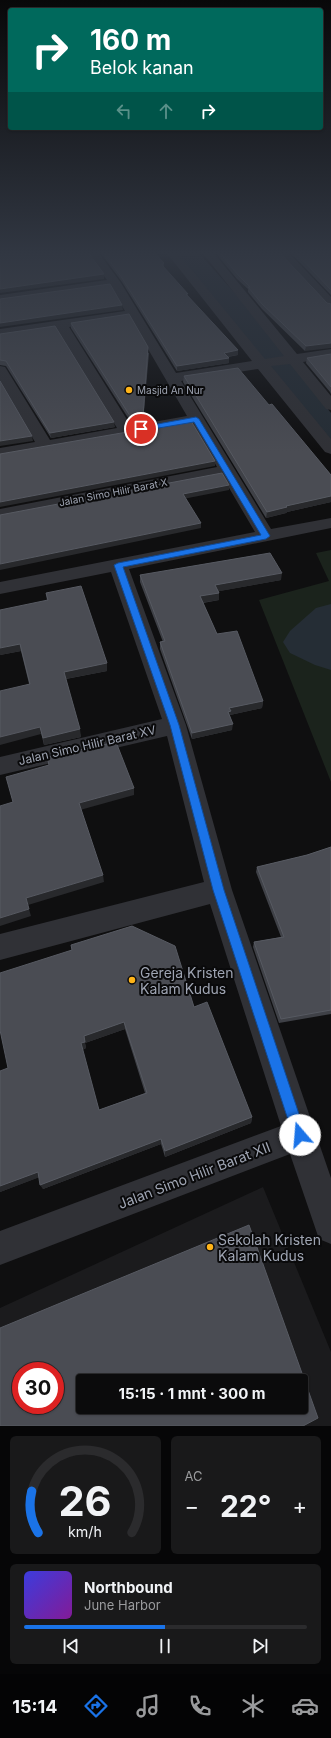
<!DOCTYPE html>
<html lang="id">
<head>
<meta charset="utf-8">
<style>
	body { margin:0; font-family:Inter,sans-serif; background:#19191a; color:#f1f3f6; height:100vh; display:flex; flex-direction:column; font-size:15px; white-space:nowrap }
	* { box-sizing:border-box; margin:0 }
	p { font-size:13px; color:#9a9b9d }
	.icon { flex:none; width:22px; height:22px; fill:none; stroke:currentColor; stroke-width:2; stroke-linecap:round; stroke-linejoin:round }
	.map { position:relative; height:1426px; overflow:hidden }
	.panel { display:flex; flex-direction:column; gap:10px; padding:10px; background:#060607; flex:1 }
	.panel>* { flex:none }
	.guide { position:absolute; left:8px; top:8px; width:315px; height:122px; border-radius:4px; box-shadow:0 1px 3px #0004,0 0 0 1px #2b2b2d; background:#00695c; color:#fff; overflow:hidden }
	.speed { position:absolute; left:12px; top:1362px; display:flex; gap:8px; font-size:20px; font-weight:700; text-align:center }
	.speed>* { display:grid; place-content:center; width:52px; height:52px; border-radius:50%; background:#0b0b0c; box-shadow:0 1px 3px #0004,0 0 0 1px #2b2b2d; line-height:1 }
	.speed .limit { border:6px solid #d22; background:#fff; color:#111 }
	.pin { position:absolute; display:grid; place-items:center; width:34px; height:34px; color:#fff; margin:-17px; border:2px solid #fff; border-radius:50%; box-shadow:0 1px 4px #0007 }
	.me { position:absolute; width:44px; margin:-22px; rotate:342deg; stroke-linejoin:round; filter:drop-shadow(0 0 3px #0008) }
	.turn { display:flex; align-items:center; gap:14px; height:84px; padding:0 16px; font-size:18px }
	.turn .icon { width:52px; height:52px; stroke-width:2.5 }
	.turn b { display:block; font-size:28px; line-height:34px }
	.lanes { display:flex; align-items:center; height:38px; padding:0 16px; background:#0003; justify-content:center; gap:20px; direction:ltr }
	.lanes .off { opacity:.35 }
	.big { font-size:30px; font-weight:700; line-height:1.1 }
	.panel .card { flex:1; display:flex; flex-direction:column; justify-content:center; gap:6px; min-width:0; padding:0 14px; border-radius:6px; background:#19191a }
	.panel .dial { align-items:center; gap:0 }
	.dial svg { height:104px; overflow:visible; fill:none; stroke:#2b2b2d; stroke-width:7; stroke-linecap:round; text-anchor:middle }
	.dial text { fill:#f1f3f6; stroke:none }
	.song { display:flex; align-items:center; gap:12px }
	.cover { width:48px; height:48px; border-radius:6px; background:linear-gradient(135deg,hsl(240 70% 55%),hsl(290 70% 35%)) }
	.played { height:4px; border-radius:2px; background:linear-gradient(90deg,#1a73e8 50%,#2b2b2d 50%) }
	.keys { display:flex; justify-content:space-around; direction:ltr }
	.heat { display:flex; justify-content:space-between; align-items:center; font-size:22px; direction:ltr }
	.panel .tiles { flex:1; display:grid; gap:10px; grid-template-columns:1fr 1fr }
	.card:last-child { grid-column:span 2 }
	.trip { position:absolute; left:76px; top:1374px; width:232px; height:40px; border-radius:4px; background:#0b0b0c; box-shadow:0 1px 3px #0004,0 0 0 1px #2b2b2d; font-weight:700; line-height:40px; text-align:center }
	.tab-bar { display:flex; height:64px; justify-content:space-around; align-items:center; background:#040405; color:#9a9b9d }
	.tab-bar .icon { width:28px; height:28px }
	.tab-bar .current { color:#1a73e8 }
	.tab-bar b { font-size:18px; color:#f1f3f6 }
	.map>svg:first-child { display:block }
	.built { fill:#1b1b1d; fill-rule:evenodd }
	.green { fill:#1b231c }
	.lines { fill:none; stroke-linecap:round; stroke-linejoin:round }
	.river { fill:#252d35; fill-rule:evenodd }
	.minor { fill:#303136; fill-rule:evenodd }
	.wall { fill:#3f4147; fill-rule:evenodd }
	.shaded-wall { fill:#28292c }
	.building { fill:#4a4c53; stroke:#575a62; fill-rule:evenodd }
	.route { fill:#1a73e8; stroke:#114b97 }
	.poi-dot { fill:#ffb418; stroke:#0a0a0b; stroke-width:1.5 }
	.labels { text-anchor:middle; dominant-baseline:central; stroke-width:4; stroke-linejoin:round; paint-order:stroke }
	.far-poi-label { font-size:10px; fill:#9fa5b3; stroke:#0a0a0b; text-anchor:start }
	.far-street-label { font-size:10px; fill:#9fa5b3; stroke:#0a0a0b }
	.street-label { font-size:12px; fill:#9fa5b3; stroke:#0a0a0b }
	.near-poi-label { font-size:14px; fill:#9fa5b3; stroke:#0a0a0b; text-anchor:start }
	.near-street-label { font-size:14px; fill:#9fa5b3; stroke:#0a0a0b }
</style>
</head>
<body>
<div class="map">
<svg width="331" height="1426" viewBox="0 0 331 1426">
	<rect width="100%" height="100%" fill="#0f0f10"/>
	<path class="built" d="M263 1187 331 1352V1426H0V1308ZM21 1371H55V1405H21ZM83 1381H301V1407H83Z"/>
	<polygon class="green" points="331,550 331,782 259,600 329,581 316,553"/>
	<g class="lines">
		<g class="river">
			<polygon points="172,252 198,252 261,322 331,413 331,445 319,442 241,334"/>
			<polygon points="331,604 331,670 315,665 290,653 283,642 290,631 316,608"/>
		</g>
		<g class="minor">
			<path d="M87 252H98L121 283 176 373 252 361 166 252H177L265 359 284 356 202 252H213L297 354 331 349V357L303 362 331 396V410L326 409 290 364 271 366 331 439V454L325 452 258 369 181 381 271 529 331 518V528L129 569 186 725 232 890 331 1178V1244L319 1239 290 1154 0 1265V1231L281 1126 210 904 0 960V934L204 882 167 736 0 775V757L162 719 111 572 0 594V582L255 532 222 476 0 519V509L217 467 192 424 0 458V448L35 442 0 382V366L5 367 7 370 50 440 117 428 56 329 0 337V329L125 311 111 287 0 303V295L107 280ZM130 318 187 416 131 426 69 327Z"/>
			<polygon points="276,252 288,252 331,297 331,308 327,307"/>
		</g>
	</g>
	<g class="wall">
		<polygon points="100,252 154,252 164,263 164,268 238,355 228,357 229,363 177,371 122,282"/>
		<polygon points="215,252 279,252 327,303 305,351 262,309 248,292 248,289 237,279"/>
		<polygon points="290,252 331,252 331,295"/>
		<polygon points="71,323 149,353 143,422 132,424 71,328"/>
		<polygon points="0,334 115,427 51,438 6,366 0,365"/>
		<polygon points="331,354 331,394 330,392 306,363 307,358"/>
		<polygon points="184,376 269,405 331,475 331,502 287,512 286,513 266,518 183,382"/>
		<polygon points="140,575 281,580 219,591 219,600 203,603 217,634 263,701 262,708 230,715 232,730 192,739 160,649 160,642 163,642 140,582"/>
		<polygon points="46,593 107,671 66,679 81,737 44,745 21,651 0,655 47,601"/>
		<polygon points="331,847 331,1014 279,1023 253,947 254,942 281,937 256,872 257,867 307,855"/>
		<path d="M71 945 194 1007 252 1117 251 1123 165 1157 161 1144 43 1189 39 1177 0 1192 8 1068 72 950ZM125 1029 145 1093 99 1110 82 1050 86 1048 85 1043Z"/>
	</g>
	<g class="shaded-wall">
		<polygon points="104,274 104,279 0,293 0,289"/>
		<polygon points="122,305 123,310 0,327 0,323"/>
		<polygon points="331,343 331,348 305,351 306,346"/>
		<polygon points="148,347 143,422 132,424 132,419"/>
		<polygon points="238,350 238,355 224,357 224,353"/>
		<polygon points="229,358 229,363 177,371 177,366"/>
		<polygon points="114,422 115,427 51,438 50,433"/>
		<polygon points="32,436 33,441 0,446 0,441"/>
		<polygon points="215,461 215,466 0,507 0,502"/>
		<polygon points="229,485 229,490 183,499 183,494"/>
		<polygon points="331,496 331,502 287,512 286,513 266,518 267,512 286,506"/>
		<polygon points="201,523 201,528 0,570 0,564"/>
		<polygon points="282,573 281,580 215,592 215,585"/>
		<polygon points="219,593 219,600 200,603 200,596"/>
		<polygon points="20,644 21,651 0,655 0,648"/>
		<polygon points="107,663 107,671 65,679 64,672"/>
		<polygon points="263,701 262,708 230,715 230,718 228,712 229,708"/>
		<polygon points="233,724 232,730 192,739 192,733"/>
		<polygon points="40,727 41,734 0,745 0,737"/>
		<polygon points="80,729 81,737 44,745 43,738"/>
		<polygon points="134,788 134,795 80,810 79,803"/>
		<polygon points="103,875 104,882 28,905 26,898"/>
		<polygon points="29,909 31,916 0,926 0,918"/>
		<polygon points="124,1022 125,1029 85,1043 86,1048 82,1050 81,1043 84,1036"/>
		<polygon points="252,1117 251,1123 165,1157 165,1151"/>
		<polygon points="161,1139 161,1144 43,1189 40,1185"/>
		<polygon points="38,1172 40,1177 0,1192 0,1186"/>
	</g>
	<g class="building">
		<polygon points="0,252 88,252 104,274 0,289"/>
		<polygon points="103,252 154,252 164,263 162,265 188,294 186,294 238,350 224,353 229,358 177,366 122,278"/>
		<polygon points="219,252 279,252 327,303 331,304 331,343 306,346 262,304 248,287 250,287 238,275"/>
		<polygon points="295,252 331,252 331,290"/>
		<polygon points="110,284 122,305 0,323 0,299"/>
		<polygon points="129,314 148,347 143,417 132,419 71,323"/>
		<polygon points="55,326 114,422 50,433 6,361 0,360 0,334"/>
		<polygon points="331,354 331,387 307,358"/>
		<polygon points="238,368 269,405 272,404 331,475 331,496 286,506 287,507 267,512 184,376"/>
		<polygon points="0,381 32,436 0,441"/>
		<polygon points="191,421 215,461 0,502 0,454"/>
		<polygon points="222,473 229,485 183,494 201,523 0,564 0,515"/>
		<polygon points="270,553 282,573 215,585 219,593 200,596 217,634 237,631 263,701 229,708 231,711 228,712 233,724 192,733 160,642 165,641 140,575"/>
		<polygon points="81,586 107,663 64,672 80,729 43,738 40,727 0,737 0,691 30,684 20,644 0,648 0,610 48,600 46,593"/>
		<polygon points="116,742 134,788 79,803 103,875 26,898 29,909 0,918 0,806 13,802 6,777 49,765 47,757"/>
		<polygon points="331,847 331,1010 281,1019 254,942 284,937 257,867 307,855"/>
		<path d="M132 926 175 946 194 1007 207 1002 252 1117 165 1151 161 1139 40 1185 38 1172 0 1186V1071L8 1068 0 1030V973L72 950 71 945ZM124 1022 147 1093 99 1110 81 1043 85 1042 84 1036Z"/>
		<path d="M249 1225 318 1418 303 1426H0V1328ZM21 1371H55V1405H21ZM83 1381H301V1407H83Z"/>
	</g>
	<linearGradient id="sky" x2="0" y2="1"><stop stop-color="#080809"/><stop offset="0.56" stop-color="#313742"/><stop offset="1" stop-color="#313742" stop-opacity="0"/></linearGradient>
	<rect width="331" height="452" fill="url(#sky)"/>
	<polygon class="route" points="196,417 199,419 270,536 266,539 123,567 179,725 224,890 306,1135 305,1139 300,1141 295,1139 293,1135 213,890 170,725 114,565 118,563 261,535 194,422 141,431 138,429 141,427"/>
	<g class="poi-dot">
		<circle cx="129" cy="390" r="4"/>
		<circle cx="132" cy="980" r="4"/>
		<circle cx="210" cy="1247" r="4"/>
	</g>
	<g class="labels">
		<g class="far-poi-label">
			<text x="137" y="390">Masjid An Nur</text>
		</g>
		<g class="far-street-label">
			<text transform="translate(113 492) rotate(-11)">Jalan Simo Hilir Barat X</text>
		</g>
		<g class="street-label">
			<text transform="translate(87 745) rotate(-13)">Jalan Simo Hilir Barat XV</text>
		</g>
		<g class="near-poi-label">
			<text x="140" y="972">Gereja Kristen<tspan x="140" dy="16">Kalam Kudus</tspan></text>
			<text x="218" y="1239">Sekolah Kristen<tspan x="218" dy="16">Kalam Kudus</tspan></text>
		</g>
		<g class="near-street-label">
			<text transform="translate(194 1175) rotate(-21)">Jalan Simo Hilir Barat XII</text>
		</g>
	</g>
</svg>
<div class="speed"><div class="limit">30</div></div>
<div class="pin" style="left:141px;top:429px;background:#d93025"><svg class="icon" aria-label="arrive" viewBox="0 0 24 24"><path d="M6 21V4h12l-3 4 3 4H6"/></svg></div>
<svg class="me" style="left:300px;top:1135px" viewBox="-20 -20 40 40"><circle r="19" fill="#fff"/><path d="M0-13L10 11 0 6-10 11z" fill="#1a73e8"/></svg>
<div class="trip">15:15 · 1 mnt · 300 m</div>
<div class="guide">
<div class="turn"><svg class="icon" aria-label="right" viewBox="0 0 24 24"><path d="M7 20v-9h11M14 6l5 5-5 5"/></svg><div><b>160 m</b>Belok kanan</div></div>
<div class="lanes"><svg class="icon off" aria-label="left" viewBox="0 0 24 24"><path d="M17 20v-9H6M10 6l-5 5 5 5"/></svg><svg class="icon off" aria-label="ahead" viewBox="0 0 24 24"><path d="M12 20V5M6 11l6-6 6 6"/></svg><svg class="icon" aria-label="right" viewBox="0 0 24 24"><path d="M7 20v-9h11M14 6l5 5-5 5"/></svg></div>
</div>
</div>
<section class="panel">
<div class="tiles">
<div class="card dial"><svg viewBox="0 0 100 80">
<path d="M14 69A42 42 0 1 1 86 69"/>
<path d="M14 69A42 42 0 0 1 9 37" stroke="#1a73e8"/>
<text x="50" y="56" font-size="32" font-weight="700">26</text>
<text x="50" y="72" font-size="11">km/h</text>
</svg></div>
<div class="card"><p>AC</p>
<div class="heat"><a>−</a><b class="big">22°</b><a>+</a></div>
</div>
<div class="card">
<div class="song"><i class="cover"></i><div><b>Northbound</b><p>June Harbor</p></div></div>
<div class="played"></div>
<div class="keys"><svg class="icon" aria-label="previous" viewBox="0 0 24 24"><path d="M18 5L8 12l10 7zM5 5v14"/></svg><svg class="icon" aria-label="pause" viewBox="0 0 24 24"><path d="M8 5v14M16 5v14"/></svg><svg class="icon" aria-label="next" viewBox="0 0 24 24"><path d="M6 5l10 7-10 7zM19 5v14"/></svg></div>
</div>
</div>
</section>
<nav class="tab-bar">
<b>15:14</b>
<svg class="icon current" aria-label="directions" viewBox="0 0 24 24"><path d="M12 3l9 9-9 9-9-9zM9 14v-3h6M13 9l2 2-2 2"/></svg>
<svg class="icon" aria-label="music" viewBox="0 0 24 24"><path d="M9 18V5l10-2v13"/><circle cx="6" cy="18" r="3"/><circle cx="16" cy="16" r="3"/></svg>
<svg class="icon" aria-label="phone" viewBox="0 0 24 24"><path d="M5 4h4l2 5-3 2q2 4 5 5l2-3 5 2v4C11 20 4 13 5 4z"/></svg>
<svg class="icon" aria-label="climate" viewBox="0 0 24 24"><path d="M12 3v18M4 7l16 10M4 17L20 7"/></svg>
<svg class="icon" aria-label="car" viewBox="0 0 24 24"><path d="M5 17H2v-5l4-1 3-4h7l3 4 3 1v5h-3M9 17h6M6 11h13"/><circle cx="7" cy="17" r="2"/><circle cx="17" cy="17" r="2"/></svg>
</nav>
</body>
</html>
